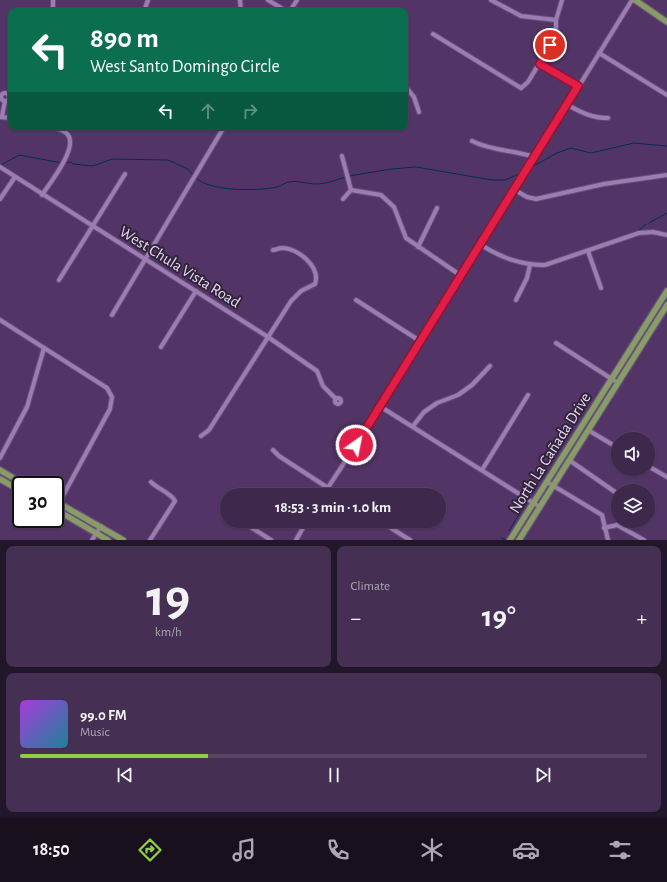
<!DOCTYPE html>
<html lang="en">
<head>
<meta charset="utf-8">
<style>
	body { margin:0; font-family:"Alegreya Sans",sans-serif; background:#453053; color:#f1f3f6; height:100vh; display:flex; flex-direction:column; font-size:15px; white-space:nowrap }
	* { box-sizing:border-box; margin:0 }
	p { font-size:13px; color:#ada6b5 }
	.icon { flex:none; width:22px; height:22px; fill:none; stroke:currentColor; stroke-width:2; stroke-linecap:round; stroke-linejoin:round }
	.map { position:relative; height:540px; overflow:hidden }
	.panel { display:flex; flex-direction:column; gap:6px; padding:6px; background:#22162a; flex:1 }
	.panel>* { flex:none }
	.hud { position:absolute; left:8px; top:8px; width:400px; height:122px; border-radius:8px; box-shadow:0 1px 3px #0004,0 0 0 1px #574464; background:#0b6e4f; color:#fff; overflow:hidden }
	.buttons { position:absolute; left:611px; top:432px; display:grid; gap:8px }
	.buttons a { display:grid; place-items:center; width:44px; height:44px; border-radius:50%; background:#3e284c; box-shadow:0 1px 3px #0004,0 0 0 1px #574464; font-size:20px }
	.speed { position:absolute; left:12px; top:476px; display:flex; gap:8px; font-size:20px; font-weight:700; text-align:center }
	.speed>* { display:grid; place-content:center; width:52px; height:52px; border-radius:50%; background:#3e284c; box-shadow:0 1px 3px #0004,0 0 0 1px #574464; line-height:1 }
	.speed .limit { border:2px solid #111; border-radius:6px; background:#fff; color:#111 }
	.pin { position:absolute; display:grid; place-items:center; width:34px; height:34px; color:#fff; margin:-17px; border:2px solid #fff; border-radius:50%; box-shadow:0 1px 4px #0007 }
	.me { position:absolute; width:44px; margin:-22px; rotate:33deg; stroke-linejoin:round; filter:drop-shadow(0 0 3px #0008) }
	.turn { display:flex; align-items:center; gap:14px; height:84px; padding:0 16px; font-size:18px }
	.turn .icon { width:52px; height:52px; stroke-width:2.5 }
	.turn b { display:block; font-size:28px; line-height:34px }
	.lanes { display:flex; align-items:center; height:38px; padding:0 16px; background:#0003; justify-content:center; gap:20px; direction:ltr }
	.lanes .off { opacity:.35 }
	.big { font-size:30px; font-weight:700; line-height:1.1 }
	.panel .widget { flex:1; display:flex; flex-direction:column; justify-content:center; gap:6px; min-width:0; padding:0 14px; border-radius:8px; background:#453053 }
	.panel .dial { align-items:center; gap:0 }
	.dial b { font-size:52px; line-height:1 }
	.song { display:flex; align-items:center; gap:12px }
	.cover { width:48px; height:48px; border-radius:6px; background:linear-gradient(135deg,hsl(280 70% 55%),hsl(190 70% 35%)) }
	.played { height:4px; border-radius:2px; background:linear-gradient(90deg,#8fcd41 30%,#574464 30%) }
	.keys { display:flex; justify-content:space-around; direction:ltr }
	.heat { display:flex; justify-content:space-between; align-items:center; font-size:22px; direction:ltr }
	.panel .tiles { flex:1; display:grid; gap:6px; grid-template-columns:1fr 1fr }
	.widget:last-child { grid-column:span 2 }
	.trip { position:absolute; left:220px; top:488px; width:226px; height:40px; border-radius:20px; background:#3e284c; box-shadow:0 1px 3px #0004,0 0 0 1px #574464; font-weight:700; line-height:40px; text-align:center }
	.tab-bar { display:flex; height:64px; justify-content:space-around; align-items:center; background:#19101e; color:#ada6b5 }
	.tab-bar .icon { width:28px; height:28px }
	.tab-bar .active { color:#8fcd41 }
	.tab-bar b { font-size:18px; color:#f1f3f6 }
	.map>svg:first-child { display:block }
	.lines { fill:none; stroke-linecap:round; stroke-linejoin:round }
	.stream { stroke:#002e56; stroke-width:1 }
	.minor-casing { stroke:#68507a; stroke-width:6 }
	.major-casing { stroke:#68507a; stroke-width:8 }
	.minor { stroke:#9c7cb3; stroke-width:4 }
	.major { stroke:#889c67; stroke-width:5.5 }
	.route-casing { stroke:#92132f; stroke-width:10 }
	.route { stroke:#e11d48; stroke-width:7 }
	.labels { text-anchor:middle; dominant-baseline:central; stroke-width:4; stroke-linejoin:round; paint-order:stroke }
	.street-label { font-size:16px; fill:#e7d7f4; stroke:#31243a }
</style>
</head>
<body>
<div class="map">
<svg width="667" height="540" viewBox="0 0 667 540">
	<rect width="100%" height="100%" fill="#523566"/>
	<g class="lines">
		<g class="stream">
			<polyline points="65,163 71,162 73,164 93,166 112,159 168,160 188,169 194,176"/>
			<polyline points="1,165 19,155 62,163"/>
			<polyline points="530,168 557,153 571,148 591,153 634,143 667,146"/>
			<polyline points="349,176 391,169 416,167 492,180 505,180 524,172"/>
			<path d="M196 178C210 192 259 191 277 187 281 186 284 183 289 182 298 180 307 184 316 184 327 184 335 180 346 177"/>
			<polyline points="649,223 667,213"/>
			<polyline points="639,230 646,224"/>
			<polyline points="509,531 524,506 524,503"/>
			<polyline points="501,538 505,539"/>
		</g>
		<g class="minor-casing">
			<g id="minor">
				<polyline points="53,0 53,11"/>
				<polyline points="240,0 241,11"/>
				<polyline points="268,0 286,11"/>
				<polyline points="491,0 521,16 556,20"/>
				<polyline points="144,11 148,0"/>
				<polyline points="290,11 297,0"/>
				<polyline points="433,34 521,88"/>
				<polyline points="599,53 667,95"/>
				<polyline points="540,64 578,86"/>
				<polyline points="405,86 414,97 419,112"/>
				<polyline points="521,88 528,82 556,35 556,20 562,0"/>
				<circle cx="5" cy="97" r="4"/>
				<path d="M568 105C582 113 592 118 608 118"/>
				<polyline points="2,116 5,101"/>
				<polyline points="0,117 11,118"/>
				<path d="M472 141C492 151 513 150 534 157"/>
				<polyline points="342,156 351,190"/>
				<polyline points="0,167 268,337 317,371 323,386 336,399"/>
				<polyline points="515,190 527,197 536,199 604,184 667,175"/>
				<path d="M42 195C50 183 78 148 68 135 65 130 58 129 52 127"/>
				<polyline points="0,199 15,177"/>
				<polyline points="343,199 351,190 381,195 394,207 406,238 460,275"/>
				<path d="M481 245C502 258 521 265 545 265L639 233 653 232 667 235"/>
				<polyline points="418,247 437,208"/>
				<polyline points="588,251 601,288"/>
				<polyline points="59,280 125,174"/>
				<polyline points="356,300 420,341"/>
				<polyline points="516,300 527,278 530,265"/>
				<polyline points="112,315 224,127"/>
				<polyline points="0,320 107,388 112,397 110,409 59,503"/>
				<polyline points="556,343 618,383"/>
				<polyline points="161,347 196,291"/>
				<circle cx="338" cy="401" r="3"/>
				<polyline points="381,407 540,507"/>
				<polyline points="413,426 424,412 437,403 458,395 472,385 490,366"/>
				<polyline points="588,430 618,448"/>
				<path d="M201 436 209 430 291 301 301 291 315 284C321 267 298 248 282 248 279 248 276 250 273 250"/>
				<polyline points="273,450 279,456 339,495"/>
				<polyline points="0,458 27,407 44,348"/>
				<polyline points="569,460 618,494"/>
				<polyline points="648,466 667,477"/>
				<polyline points="482,470 528,395"/>
				<polyline points="547,482 602,515 608,540"/>
				<polyline points="323,495 381,407 460,275 481,245 632,0"/>
				<polyline points="241,521 271,540"/>
				<polyline points="380,521 410,540"/>
				<polyline points="604,528 617,525 644,540"/>
				<polyline points="92,540 101,526"/>
				<path d="M150 540 175 501C171 493 158 489 151 482"/>
				<polyline points="296,540 307,521"/>
			</g>
		</g>
		<g class="major-casing">
			<g id="major">
				<polyline points="635,0 667,22"/>
				<polyline points="0,470 25,485"/>
				<polyline points="0,479 21,491"/>
				<polyline points="55,501 123,540"/>
				<polyline points="55,509 108,540"/>
				<polyline points="510,540 667,291"/>
				<polyline points="519,540 667,305"/>
			</g>
		</g>
		<use href="#minor" class="minor"/>
		<use href="#major" class="major"/>
	</g>
	<g class="lines">
		<g class="route-casing">
			<polyline id="route" points="356,445 578,86 540,64 550,45"/>
		</g>
		<use href="#route" class="route"/>
	</g>
	<g class="labels">
		<g class="street-label">
			<text transform="translate(180 267) rotate(32)">West Chula Vista Road</text>
			<text transform="translate(550 453) rotate(-58)">North La Cañada Drive</text>
		</g>
	</g>
</svg>
<div class="buttons">
<a><svg class="icon" aria-label="sound" viewBox="0 0 24 24"><path d="M4 9h4l5-4v14l-5-4H4zM17 9q2 3 0 6"/></svg></a>
<a><svg class="icon" aria-label="layers" viewBox="0 0 24 24"><path d="M12 4l9 5-9 5-9-5zM3 14l9 5 9-5"/></svg></a>
</div>
<div class="speed"><div class="limit">30</div></div>
<div class="pin" style="left:550px;top:45px;background:#d93025"><svg class="icon" aria-label="arrive" viewBox="0 0 24 24"><path d="M6 21V4h12l-3 4 3 4H6"/></svg></div>
<svg class="me" style="left:356px;top:445px" viewBox="-20 -20 40 40"><circle r="17" fill="#e11d48" stroke="#fff" stroke-width="3"/><path d="M0-11L8 9 0 5-8 9z" fill="#fff"/></svg>
<div class="trip">18:53 · 3 min · 1.0 km</div>
<div class="hud">
<div class="turn"><svg class="icon" aria-label="left" viewBox="0 0 24 24"><path d="M17 20v-9H6M10 6l-5 5 5 5"/></svg><div><b>890 m</b>West Santo Domingo Circle</div></div>
<div class="lanes"><svg class="icon" aria-label="left" viewBox="0 0 24 24"><path d="M17 20v-9H6M10 6l-5 5 5 5"/></svg><svg class="icon off" aria-label="ahead" viewBox="0 0 24 24"><path d="M12 20V5M6 11l6-6 6 6"/></svg><svg class="icon off" aria-label="right" viewBox="0 0 24 24"><path d="M7 20v-9h11M14 6l5 5-5 5"/></svg></div>
</div>
</div>
<section class="panel">
<div class="tiles">
<div class="widget dial"><b>19</b><p>km/h</p></div>
<div class="widget"><p>Climate</p>
<div class="heat"><a>−</a><b class="big">19°</b><a>+</a></div>
</div>
<div class="widget">
<div class="song"><i class="cover"></i><div><b>99.0 FM</b><p>Music</p></div></div>
<div class="played"></div>
<div class="keys"><svg class="icon" aria-label="previous" viewBox="0 0 24 24"><path d="M18 5L8 12l10 7zM5 5v14"/></svg><svg class="icon" aria-label="pause" viewBox="0 0 24 24"><path d="M8 5v14M16 5v14"/></svg><svg class="icon" aria-label="next" viewBox="0 0 24 24"><path d="M6 5l10 7-10 7zM19 5v14"/></svg></div>
</div>
</div>
</section>
<nav class="tab-bar">
<b>18:50</b>
<svg class="icon active" aria-label="directions" viewBox="0 0 24 24"><path d="M12 3l9 9-9 9-9-9zM9 14v-3h6M13 9l2 2-2 2"/></svg>
<svg class="icon" aria-label="music" viewBox="0 0 24 24"><path d="M9 18V5l10-2v13"/><circle cx="6" cy="18" r="3"/><circle cx="16" cy="16" r="3"/></svg>
<svg class="icon" aria-label="phone" viewBox="0 0 24 24"><path d="M5 4h4l2 5-3 2q2 4 5 5l2-3 5 2v4C11 20 4 13 5 4z"/></svg>
<svg class="icon" aria-label="climate" viewBox="0 0 24 24"><path d="M12 3v18M4 7l16 10M4 17L20 7"/></svg>
<svg class="icon" aria-label="car" viewBox="0 0 24 24"><path d="M5 17H2v-5l4-1 3-4h7l3 4 3 1v5h-3M9 17h6M6 11h13"/><circle cx="7" cy="17" r="2"/><circle cx="17" cy="17" r="2"/></svg>
<svg class="icon" aria-label="filters" viewBox="0 0 24 24"><path d="M4 7h16M4 17h16"/><circle cx="9" cy="7" r="2"/><circle cx="15" cy="17" r="2"/></svg>
</nav>
</body>
</html>
